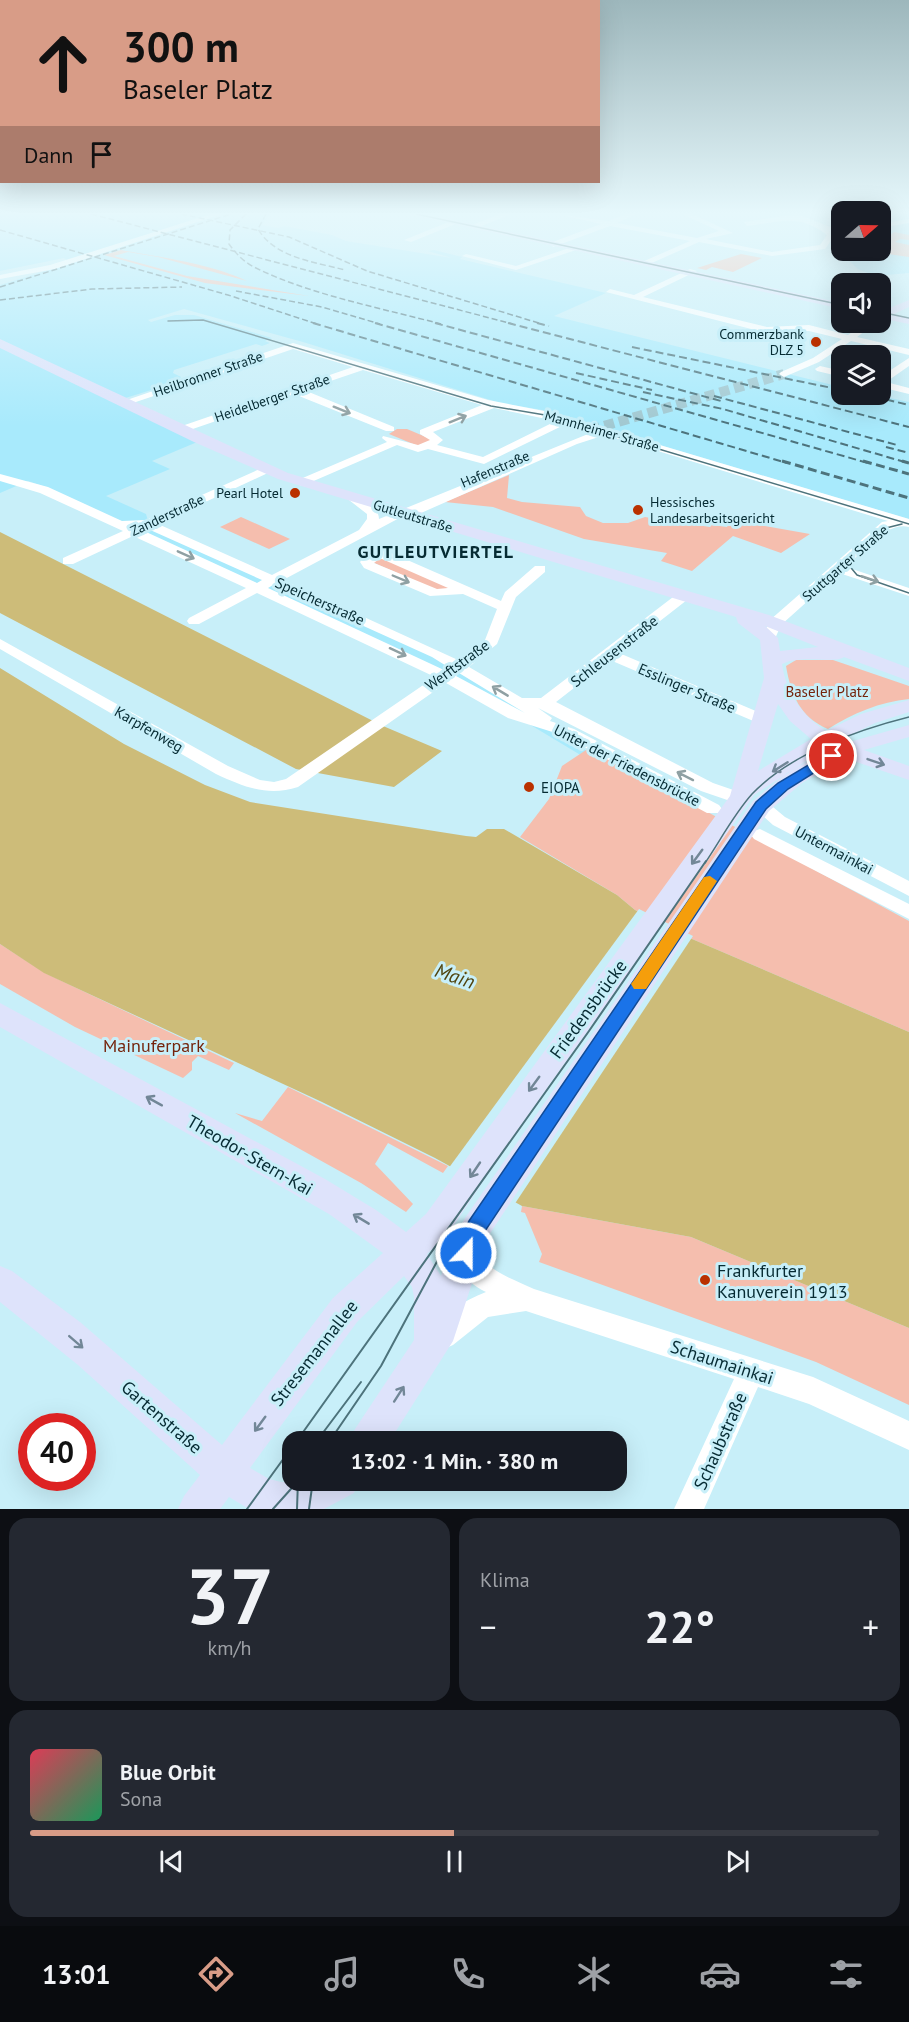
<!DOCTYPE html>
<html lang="de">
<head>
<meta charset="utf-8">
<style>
	body { margin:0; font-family:"PT Sans",sans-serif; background:#242831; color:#f1f3f6; height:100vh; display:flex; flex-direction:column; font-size:22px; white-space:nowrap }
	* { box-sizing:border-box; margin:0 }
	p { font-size:20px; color:#9ea1a6 }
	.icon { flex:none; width:33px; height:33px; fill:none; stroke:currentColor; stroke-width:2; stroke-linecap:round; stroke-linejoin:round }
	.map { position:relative; height:1509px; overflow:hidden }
	.panel { display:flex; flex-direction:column; gap:9px; padding:9px; background:#0d0f14; flex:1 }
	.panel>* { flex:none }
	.guide { position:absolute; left:0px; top:0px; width:600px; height:183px; box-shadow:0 6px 24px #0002; background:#d89c87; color:#111; overflow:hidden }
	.needle { width:39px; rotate:70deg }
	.buttons { position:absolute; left:831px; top:201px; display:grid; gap:12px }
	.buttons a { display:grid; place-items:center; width:60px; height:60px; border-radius:12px; background:#171b24; box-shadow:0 6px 24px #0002; font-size:30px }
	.speed { position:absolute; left:18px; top:1413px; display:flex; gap:12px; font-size:30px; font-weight:700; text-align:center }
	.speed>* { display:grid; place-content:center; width:78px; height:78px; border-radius:50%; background:#171b24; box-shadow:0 6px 24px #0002; line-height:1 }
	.speed .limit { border:9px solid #d22; background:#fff; color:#111 }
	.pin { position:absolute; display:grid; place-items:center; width:51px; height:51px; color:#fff; margin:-26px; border:3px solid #fff; border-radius:50%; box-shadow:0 2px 6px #0007 }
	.me { position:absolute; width:66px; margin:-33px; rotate:22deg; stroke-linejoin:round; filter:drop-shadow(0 0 4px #0008) }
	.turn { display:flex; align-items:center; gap:21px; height:126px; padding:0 24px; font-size:27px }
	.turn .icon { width:78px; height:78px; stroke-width:2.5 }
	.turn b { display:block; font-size:42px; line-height:51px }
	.then { display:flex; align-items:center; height:57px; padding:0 24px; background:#0003; gap:12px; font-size:22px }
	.big { font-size:45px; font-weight:700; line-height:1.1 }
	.panel .widget { flex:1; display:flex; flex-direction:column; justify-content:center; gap:9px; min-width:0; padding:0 21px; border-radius:18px; background:#242831 }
	.panel .dial { align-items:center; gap:0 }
	.dial b { font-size:78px; line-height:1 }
	.song { display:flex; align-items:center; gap:18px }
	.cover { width:72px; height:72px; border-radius:9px; background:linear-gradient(135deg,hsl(350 70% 55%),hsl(150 70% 35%)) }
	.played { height:6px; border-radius:3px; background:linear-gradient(90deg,#d89c87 50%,#363941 50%) }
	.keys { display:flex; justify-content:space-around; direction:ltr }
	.heat { display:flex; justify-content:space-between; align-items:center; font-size:33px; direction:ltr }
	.panel .tiles { flex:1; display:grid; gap:9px; grid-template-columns:1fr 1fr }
	.widget:last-child { grid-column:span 2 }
	.trip { position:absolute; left:282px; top:1431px; width:345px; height:60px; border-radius:18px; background:#171b24; box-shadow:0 6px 24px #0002; font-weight:700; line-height:60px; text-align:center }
	.menu { display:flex; height:96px; justify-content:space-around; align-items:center; background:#090b0e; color:#9ea1a6 }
	.menu .icon { width:42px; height:42px }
	.menu .selected { color:#d89c87 }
	.menu b { font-size:27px; color:#f1f3f6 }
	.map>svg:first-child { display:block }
	.built { fill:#a8eafc }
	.green { fill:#f5beae }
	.water { fill:#cdbc79 }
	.pier { fill:#c8eff9 }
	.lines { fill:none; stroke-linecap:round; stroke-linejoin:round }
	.minor-tunnel { stroke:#a1c8d1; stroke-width:10; stroke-dasharray:10 5; stroke-linecap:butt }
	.minor { fill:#fff; fill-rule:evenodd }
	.major { fill:#dee3fb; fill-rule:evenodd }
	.tram-far1 { stroke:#4d737c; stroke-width:1.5 }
	.tram { stroke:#4d737c; stroke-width:2 }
	.rail-far2 { stroke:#4d737c; stroke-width:1.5; stroke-dasharray:6 3; stroke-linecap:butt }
	.rail-far1 { stroke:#4d737c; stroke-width:2; stroke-dasharray:8 4; stroke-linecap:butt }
	.rail { stroke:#4d737c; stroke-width:3; stroke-dasharray:9 4.5; stroke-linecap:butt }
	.oneway { stroke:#8fa0a3 }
	.oneway2 { stroke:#728797 }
	.route { fill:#1a73e8; stroke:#114b97; stroke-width:1.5 }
	.slow { fill:#f59e0b }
	.poi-dot { fill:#ba3100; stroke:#c8eff9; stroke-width:2 }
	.labels { text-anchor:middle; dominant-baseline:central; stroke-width:6; stroke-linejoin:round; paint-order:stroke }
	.far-poi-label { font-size:14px; fill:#062b33; stroke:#c8eff9; text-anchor:end }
	.far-street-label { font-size:14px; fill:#062b33; stroke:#c8eff9 }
	.street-label { font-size:15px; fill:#062b33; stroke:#c8eff9 }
	.park-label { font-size:15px; fill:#74230b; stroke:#c8eff9 }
	.poi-label { font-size:15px; fill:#062b33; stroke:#c8eff9; text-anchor:start }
	.far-district-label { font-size:18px; font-weight:bold; letter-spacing:1.5px; fill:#062b33; stroke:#c8eff9 }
	.near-street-label { font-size:18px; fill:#062b33; stroke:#c8eff9 }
	.near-park-label { font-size:18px; fill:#74230b; stroke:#c8eff9 }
	.near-poi-label { font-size:18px; fill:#062b33; stroke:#c8eff9; text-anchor:start }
	.near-water-label { font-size:20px; font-style:italic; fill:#50440f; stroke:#c8eff9 }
</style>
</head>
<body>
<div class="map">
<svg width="909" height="1509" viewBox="0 0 909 1509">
	<rect width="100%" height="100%" fill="#c8eff9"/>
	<g class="built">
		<polygon points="0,214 202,214 216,217 225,214 270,214 262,225 278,228 284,226 332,235 346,241 452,258 428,251 434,250 462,257 460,259 606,293 554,316 841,387 842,394 875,395 909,402 909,519 542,410 500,403 303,342 184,309 148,320 151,322 175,315 194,315 272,338 265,341 270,343 262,346 256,344 174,370 173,373 181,377 177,382 119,400 202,440 152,461 170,469 106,496 146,514 149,524 424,647 568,732 586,751 637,789 514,715 40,485 28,481 0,493 0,285 71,263 64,258 0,271"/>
		<polygon points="881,214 909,214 909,273 875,276 858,269 842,254 845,251 880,250"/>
	</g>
	<g class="green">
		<polygon points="894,232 909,235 909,240 900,239 895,242 909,245 909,257 874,252 880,250 881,243"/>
		<path d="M121 250C160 257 212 264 247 281L158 257 128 252 114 256 187 276 309 296 205 283 104 255Z"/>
		<polygon points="741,254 762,258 733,272 712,267 706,270 697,268"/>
		<polygon points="397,429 407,429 433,440 418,446 389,434"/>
		<polygon points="509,475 507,498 522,502 580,507 586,516 603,523 628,523 645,517 710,527 712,525 727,527 731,520 810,534 781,553 733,536 692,571 661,561 667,553 584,539 493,507 445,502"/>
		<polygon points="241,517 290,539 269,549 220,527"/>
		<polygon points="381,557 450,587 441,592 372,562"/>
		<path d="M796 660H833L909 686V699C880 702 853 713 828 729 800 717 791 695 786 666Z"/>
		<polygon points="589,748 909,921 909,1032 692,939 635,910 617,895 520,837 549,799 562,766"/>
		<polygon points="0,944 45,973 234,1063 229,1070 198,1056 192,1062 192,1070 183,1078 75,1027 0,984"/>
		<polygon points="288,1087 448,1166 443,1173 388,1143 375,1164 413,1204 406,1212 361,1183 235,1113 262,1121"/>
		<polygon points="522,1206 691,1237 909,1328 909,1405 816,1362 539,1262 542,1254 525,1213 521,1212"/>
	</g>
	<g class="water">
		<polygon points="0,532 383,726 442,751 394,787 296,769 0,613"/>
		<polygon points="0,668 124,744 205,785 250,802 466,836 476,837 487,829 504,829 617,895 635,910 692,939 909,1032 909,1328 691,1237 522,1206 435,1158 322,1102 44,973 0,944"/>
	</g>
	<polygon class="pier" points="639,909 693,936 514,1205 448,1169"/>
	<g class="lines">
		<polyline class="minor-tunnel" points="590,430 784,374"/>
		<g class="minor">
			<polygon points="211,214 222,214 55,269 0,279 0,275 50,265"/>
			<polygon points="500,214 511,214 479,227 472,225"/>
			<path d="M557 214 608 221 626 214H636L617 223 697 238 719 231 682 214H692L733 233 706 239 772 252 820 245 827 235C799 213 780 222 747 226L744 222 797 214 833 228 835 235 825 249 772 256 699 242 645 266 642 262 690 241 610 226 553 247 550 243 601 224Z"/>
			<polygon points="909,219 909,223 880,228 880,224"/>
			<polygon points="451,221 458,223 411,242 404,240"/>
			<polygon points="572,247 579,249 516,270 462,256 466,254 516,266"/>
			<polygon points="690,269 697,271 643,297 767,327 809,325 848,335 866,322 877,322 857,337 909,349 909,355 851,341 819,362 784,377 779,374 781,372 813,358 842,339 809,331 767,333 606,292 610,289 634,295"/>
			<path d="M293 343 488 400 549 412 909 519V527C886 521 862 553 846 567L909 588V596L839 573 781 625 774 641H764L762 638 770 620 882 522 888 521 605 435 577 444 421 513 405 515 283 580 458 660 485 640 497 609 463 594 430 596 364 568 360 562C368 553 377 549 389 552L501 601 505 592 535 566H545V572L516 597 497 644 469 667 522 698H541L677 594H687V600L619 653 770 717 772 720 770 723H758L610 660 556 702 713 783 745 794 748 798 745 802 739 804 701 791 538 708 552 718 550 721 574 729 719 805 722 809 719 813H707L562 735 508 718 446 683 298 787C268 797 244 787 216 774L0 649V639L228 766 260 780 274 782 286 779 435 677 257 593 199 624H189L187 621 189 618 246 588 133 536 73 564H63V558L123 531 40 493 0 481V474L48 487 122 521 146 520 262 468H270V472L158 524 272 575 359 530 367 519V514L349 500V494C360 493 379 507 379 519L593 432 566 424 484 464 428 449 418 452 397 445 302 486 298 484V480L387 442 382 438 383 436 418 445 430 440 420 434V430L482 405 363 370 304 390 394 427V431H386L294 394 184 432H176V428L353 367 293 349 127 405 118 403ZM494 408 556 421 483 457 437 445 443 440 433 432ZM148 529 262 580 257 583 144 531ZM379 559H382L448 588 437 589 374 563ZM273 585 432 657 448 667 444 670 268 588ZM459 673 525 713 456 676Z"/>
			<polygon points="909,358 909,366 886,382 909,388 909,394 880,387 880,377"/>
			<polygon points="820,366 842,371 842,377 817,371 815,369"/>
			<polygon points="761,800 767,802 785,817 909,881 909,896 773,825 752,806"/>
			<polygon points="760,829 909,904 909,919 754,839 751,835 754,831"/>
			<path d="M466 1242 475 1246C487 1272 509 1277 534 1289L813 1377 909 1421V1450L809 1404 758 1387 704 1509H674L734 1379 526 1311 488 1317 453 1345 444 1349 435 1345 431 1336C440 1314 464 1301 486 1292 467 1283 461 1273 453 1254L457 1246Z"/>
		</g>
		<g class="major">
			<polygon points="407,214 425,214 842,303 842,309"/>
			<polygon points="909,300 909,307 894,314 909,318 909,324 880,318 880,312"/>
			<path d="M0 339 288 473 769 615 909 668V681L844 657C835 664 802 654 782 664 786 692 802 716 826 731L861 714 909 700V712L875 723 840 740 846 743 909 725V737L864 750 909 766V780L845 758 802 783 769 811 487 1238 453 1341 389 1442H350L355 1429 414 1340V1297L412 1287 404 1276 357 1322 250 1468 269 1479 281 1482 359 1480 354 1493 324 1509H249L229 1497 220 1509H178L184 1496 200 1475 78 1365 0 1302V1266L12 1271 80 1322 222 1445 333 1298 383 1253 329 1214 0 1027V1003L325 1179 376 1210 406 1232 426 1214 730 796 764 678 760 640 738 623 736 617 278 479 194 442 0 348ZM765 626 818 647 780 651 778 638ZM778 704 790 721 811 739 758 771ZM825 749 828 750 787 773 753 801 465 1218 451 1244 441 1276 427 1254 448 1234 512 1138 754 795Z"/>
		</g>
		<g class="tram-far1">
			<polyline points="416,214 842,305"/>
			<polyline points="880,312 909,318"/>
			<polyline points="168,321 203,320 491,406 545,415 909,524"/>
			<polyline points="902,524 878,530 849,557 847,563 857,575 909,593"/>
			<path d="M705 863C720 841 734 814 752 794 790 754 857 730 909 717"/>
		</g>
		<g class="tram">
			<polyline points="296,1442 589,1031 706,861"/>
			<polyline points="316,1442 361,1382"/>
			<polyline points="329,1442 381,1366 448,1241"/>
			<polyline points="247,1509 292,1447"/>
			<polyline points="273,1509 299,1480"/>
			<polyline points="297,1509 298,1480"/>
			<polyline points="309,1509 313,1480"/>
		</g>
		<g class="rail-far2">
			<polyline points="91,214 513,324"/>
			<polyline points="181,214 289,237 367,271 542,324"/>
			<path d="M246 214 230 230 229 244C236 254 245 263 256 268 311 295 381 308 441 324"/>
			<path d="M266 214 258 229C275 258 315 262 345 270"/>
			<polyline points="0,230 228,295 317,324"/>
			<polyline points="0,287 231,214"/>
			<polyline points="236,291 322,307 380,324"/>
			<polyline points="0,300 92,289 182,287"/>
		</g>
		<g class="rail-far1">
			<polyline points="313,323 787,463"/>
			<polyline points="375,323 868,463"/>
			<polyline points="435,323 721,401"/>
			<polyline points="508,323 909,427"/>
			<polyline points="537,323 549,326"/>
			<polyline points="632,347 842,390"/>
			<polyline points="576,373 652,390"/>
			<polyline points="643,392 723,409 908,463"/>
			<polyline points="863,394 909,405"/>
			<polyline points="714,396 897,445"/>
			<polyline points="886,447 909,453"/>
		</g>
		<g class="rail">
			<polyline points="782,461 909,498"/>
			<polyline points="863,461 909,474"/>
			<polyline points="902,461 909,463"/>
		</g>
	</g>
	<defs><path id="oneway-shaft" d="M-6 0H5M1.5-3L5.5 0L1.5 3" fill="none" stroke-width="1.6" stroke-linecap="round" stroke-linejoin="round" transform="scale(1.5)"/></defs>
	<g class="oneway">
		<use href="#oneway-shaft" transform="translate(342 410) rotate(22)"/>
		<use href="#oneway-shaft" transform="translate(458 419) rotate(-22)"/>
		<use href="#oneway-shaft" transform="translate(186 555) rotate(24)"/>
		<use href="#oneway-shaft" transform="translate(401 579) rotate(23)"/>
		<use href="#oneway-shaft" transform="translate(870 579) rotate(18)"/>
		<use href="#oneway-shaft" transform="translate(398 652) rotate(25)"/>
		<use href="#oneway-shaft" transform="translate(500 691) rotate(-149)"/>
		<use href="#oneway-shaft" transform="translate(685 776) rotate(-153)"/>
	</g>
	<g class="oneway2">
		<use href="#oneway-shaft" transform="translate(876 762) rotate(19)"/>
		<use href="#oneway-shaft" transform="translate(780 767) rotate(148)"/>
		<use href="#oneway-shaft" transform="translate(697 857) rotate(126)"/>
		<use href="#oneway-shaft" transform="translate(534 1084) rotate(126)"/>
		<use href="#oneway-shaft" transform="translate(154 1101) rotate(-151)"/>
		<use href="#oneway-shaft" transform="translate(475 1170) rotate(124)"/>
		<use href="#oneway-shaft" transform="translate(361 1219) rotate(-149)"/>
		<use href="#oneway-shaft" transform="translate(76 1342) rotate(41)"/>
		<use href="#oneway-shaft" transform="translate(399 1394) rotate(-57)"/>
		<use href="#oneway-shaft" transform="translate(260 1424) rotate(126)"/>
	</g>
	<linearGradient id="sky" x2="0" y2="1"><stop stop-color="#9db7bc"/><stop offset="0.5" stop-color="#e6f8fc"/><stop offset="1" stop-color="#e6f8fc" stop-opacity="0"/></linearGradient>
	<rect width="909" height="426" fill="url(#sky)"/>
	<path class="route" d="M832 751 836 753V759L788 789 766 809 483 1234 474 1260 466 1263 459 1260C452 1246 462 1234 469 1221L756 802 778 783Z"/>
	<polygon class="slow" points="710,876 717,881 646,989 634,989 631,984 634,980 704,877"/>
	<g class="poi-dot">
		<circle cx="816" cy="342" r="6"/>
		<circle cx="295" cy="493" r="6"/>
		<circle cx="638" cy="510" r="6"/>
		<circle cx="529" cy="787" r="6"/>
		<circle cx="705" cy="1280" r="6"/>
	</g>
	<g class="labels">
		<g class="far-poi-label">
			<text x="804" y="334">Commerzbank<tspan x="804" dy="16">DLZ 5</tspan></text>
			<text x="283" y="493">Pearl Hotel</text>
			<text x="650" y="502" text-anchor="start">Hessisches<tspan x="650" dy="16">Landesarbeitsgericht</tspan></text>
		</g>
		<g class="far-street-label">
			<text transform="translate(208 374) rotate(-19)">Heilbronner Straße</text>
			<text transform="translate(272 398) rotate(-19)">Heidelberger Straße</text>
			<text transform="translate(602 431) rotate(16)">Mannheimer Straße</text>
			<text transform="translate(495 469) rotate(-23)">Hafenstraße</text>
			<text transform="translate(167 515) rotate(-25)">Zanderstraße</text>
			<text transform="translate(413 516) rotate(17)">Gutleutstraße</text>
			<text transform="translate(845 563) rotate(-41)">Stuttgarter Straße</text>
		</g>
		<g class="street-label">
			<text transform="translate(320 601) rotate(24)">Speicherstraße</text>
			<text transform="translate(614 651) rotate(-38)">Schleusenstraße</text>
			<text transform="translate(457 665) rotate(-36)">Werftstraße</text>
			<text transform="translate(687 688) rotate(23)">Esslinger Straße</text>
			<text transform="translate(149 729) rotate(30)">Karpfenweg</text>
			<text transform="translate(627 765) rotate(27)">Unter der Friedensbrücke</text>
			<text transform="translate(834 850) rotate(28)">Untermainkai</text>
		</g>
		<g class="park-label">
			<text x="827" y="691">Baseler Platz</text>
		</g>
		<g class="poi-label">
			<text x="541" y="787">EIOPA</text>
		</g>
		<g class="far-district-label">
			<text x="436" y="551">GUTLEUTVIERTEL</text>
		</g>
		<g class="near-street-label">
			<text transform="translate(588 1009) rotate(-54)">Friedensbrücke</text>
			<text transform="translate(250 1155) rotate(30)">Theodor-Stern-Kai</text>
			<text transform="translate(314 1353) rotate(-52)">Stresemannallee</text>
			<text transform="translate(722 1362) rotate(18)">Schaumainkai</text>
			<text transform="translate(162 1417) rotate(41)">Gartenstraße</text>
			<text transform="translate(720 1441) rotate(-66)">Schaubstraße</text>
		</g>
		<g class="near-park-label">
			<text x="154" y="1045">Mainuferpark</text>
		</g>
		<g class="near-poi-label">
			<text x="717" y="1270">Frankfurter<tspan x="717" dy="21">Kanuverein 1913</tspan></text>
		</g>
		<g class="near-water-label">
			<text transform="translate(455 976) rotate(19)">Main</text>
		</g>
	</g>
</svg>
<div class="buttons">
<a><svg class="needle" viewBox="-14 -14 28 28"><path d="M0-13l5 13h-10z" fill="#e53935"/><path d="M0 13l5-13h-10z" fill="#9ea1a6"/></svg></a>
<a><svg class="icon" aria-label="sound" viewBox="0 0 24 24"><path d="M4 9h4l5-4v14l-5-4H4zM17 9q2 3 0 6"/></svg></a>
<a><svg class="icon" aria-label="layers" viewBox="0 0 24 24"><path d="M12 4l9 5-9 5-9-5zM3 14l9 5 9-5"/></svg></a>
</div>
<div class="speed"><div class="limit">40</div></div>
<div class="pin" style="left:832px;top:756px;background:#d93025"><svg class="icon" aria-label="arrive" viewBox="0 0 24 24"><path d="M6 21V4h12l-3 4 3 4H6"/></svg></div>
<svg class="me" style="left:466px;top:1253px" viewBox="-20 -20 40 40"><circle r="17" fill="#1a73e8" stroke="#fff" stroke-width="3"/><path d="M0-11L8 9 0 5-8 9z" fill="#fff"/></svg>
<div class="trip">13:02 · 1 Min. · 380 m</div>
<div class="guide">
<div class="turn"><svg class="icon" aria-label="ahead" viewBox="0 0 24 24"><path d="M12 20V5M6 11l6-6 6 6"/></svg><div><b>300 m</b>Baseler Platz</div></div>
<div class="then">Dann<svg class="icon" aria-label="arrive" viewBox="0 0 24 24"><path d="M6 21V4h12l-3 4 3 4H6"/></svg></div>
</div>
</div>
<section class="panel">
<div class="tiles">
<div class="widget dial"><b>37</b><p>km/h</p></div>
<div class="widget"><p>Klima</p>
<div class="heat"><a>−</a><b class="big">22°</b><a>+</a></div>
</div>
<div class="widget">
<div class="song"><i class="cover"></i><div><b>Blue Orbit</b><p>Sona</p></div></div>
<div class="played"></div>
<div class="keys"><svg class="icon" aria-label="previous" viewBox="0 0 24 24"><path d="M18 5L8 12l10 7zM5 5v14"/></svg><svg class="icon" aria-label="pause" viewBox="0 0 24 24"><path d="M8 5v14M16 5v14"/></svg><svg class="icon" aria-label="next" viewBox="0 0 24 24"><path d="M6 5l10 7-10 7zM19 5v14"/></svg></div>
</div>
</div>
</section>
<nav class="menu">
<b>13:01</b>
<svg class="icon selected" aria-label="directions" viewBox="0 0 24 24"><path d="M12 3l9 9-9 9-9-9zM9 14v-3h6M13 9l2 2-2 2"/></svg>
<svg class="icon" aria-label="music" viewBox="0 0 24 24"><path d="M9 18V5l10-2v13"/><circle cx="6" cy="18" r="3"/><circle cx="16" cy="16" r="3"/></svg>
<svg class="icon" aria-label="phone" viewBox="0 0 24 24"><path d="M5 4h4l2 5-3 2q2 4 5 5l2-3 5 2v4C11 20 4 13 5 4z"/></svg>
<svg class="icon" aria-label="climate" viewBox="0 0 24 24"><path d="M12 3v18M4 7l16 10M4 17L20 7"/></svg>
<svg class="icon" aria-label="car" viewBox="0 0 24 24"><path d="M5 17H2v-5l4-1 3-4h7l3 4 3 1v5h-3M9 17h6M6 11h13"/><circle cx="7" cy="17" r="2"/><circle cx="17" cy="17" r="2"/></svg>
<svg class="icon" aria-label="filters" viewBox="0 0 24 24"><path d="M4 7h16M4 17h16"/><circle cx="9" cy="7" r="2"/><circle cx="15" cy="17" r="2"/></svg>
</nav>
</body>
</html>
